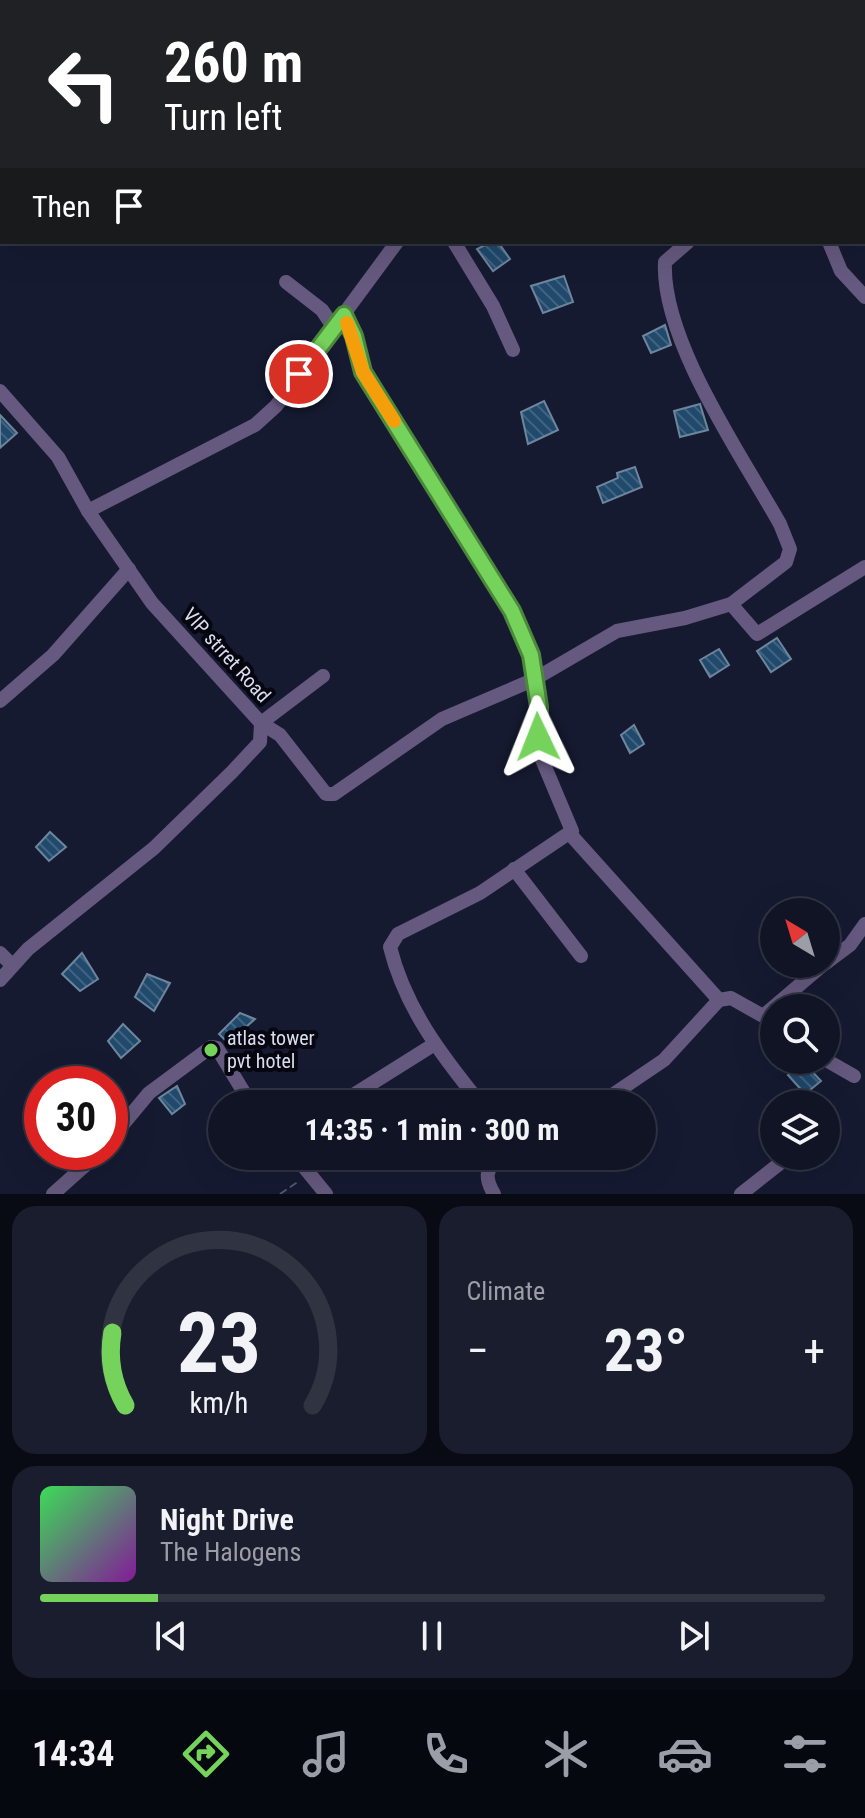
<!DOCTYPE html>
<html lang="en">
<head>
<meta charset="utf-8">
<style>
	body { margin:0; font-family:"Roboto Condensed",sans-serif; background:#191d2d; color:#f1f3f6; height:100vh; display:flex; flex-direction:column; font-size:30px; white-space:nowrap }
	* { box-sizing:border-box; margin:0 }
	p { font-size:26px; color:#9c9ea7 }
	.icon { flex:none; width:44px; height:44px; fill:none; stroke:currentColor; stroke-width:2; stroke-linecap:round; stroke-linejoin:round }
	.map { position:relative; height:1194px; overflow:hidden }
	.details { display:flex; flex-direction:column; gap:12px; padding:12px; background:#090b14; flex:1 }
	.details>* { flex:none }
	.top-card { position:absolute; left:0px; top:0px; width:866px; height:244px; box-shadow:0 8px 32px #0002,0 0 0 2px #303342; background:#202124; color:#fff; overflow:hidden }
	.needle { width:52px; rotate:322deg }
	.tools { position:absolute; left:760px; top:898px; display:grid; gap:16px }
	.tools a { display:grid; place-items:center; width:80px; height:80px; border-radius:50%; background:#101425; box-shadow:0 8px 32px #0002,0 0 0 2px #303342; font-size:40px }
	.speed { position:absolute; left:24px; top:1066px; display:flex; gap:16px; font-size:40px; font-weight:700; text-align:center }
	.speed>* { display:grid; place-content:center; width:104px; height:104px; border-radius:50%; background:#101425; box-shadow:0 8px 32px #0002,0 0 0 2px #303342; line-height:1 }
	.speed .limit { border:12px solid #d22; background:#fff; color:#111 }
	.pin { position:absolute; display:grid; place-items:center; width:68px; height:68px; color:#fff; margin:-34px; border:4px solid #fff; border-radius:50%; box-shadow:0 2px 8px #0007 }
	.me { position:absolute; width:88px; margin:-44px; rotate:358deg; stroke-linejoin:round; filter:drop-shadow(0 0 6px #0008) }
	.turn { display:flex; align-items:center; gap:28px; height:168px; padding:0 32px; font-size:36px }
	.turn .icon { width:104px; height:104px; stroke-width:2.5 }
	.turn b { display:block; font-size:56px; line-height:68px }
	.then { display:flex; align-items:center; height:76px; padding:0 32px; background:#0003; gap:16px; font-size:30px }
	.big { font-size:60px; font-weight:700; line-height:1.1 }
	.details .tile { flex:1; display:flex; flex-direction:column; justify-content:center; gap:12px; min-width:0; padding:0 28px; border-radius:24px; background:#191d2d }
	.details .dial { align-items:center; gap:0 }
	.dial svg { height:208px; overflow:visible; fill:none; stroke:#303342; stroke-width:7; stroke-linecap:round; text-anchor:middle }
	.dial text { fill:#f1f3f6; stroke:none }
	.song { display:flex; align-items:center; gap:24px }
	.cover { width:96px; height:96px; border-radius:12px; background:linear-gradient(135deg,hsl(130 70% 55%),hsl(290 70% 35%)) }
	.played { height:8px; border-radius:4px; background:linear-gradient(90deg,#75d25b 15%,#303342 15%) }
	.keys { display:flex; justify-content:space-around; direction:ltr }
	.heat { display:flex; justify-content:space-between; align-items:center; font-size:44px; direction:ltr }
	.details .tiles { flex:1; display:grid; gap:12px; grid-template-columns:1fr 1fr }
	.tile:last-child { grid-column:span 2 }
	.trip { position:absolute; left:208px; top:1090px; width:448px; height:80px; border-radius:40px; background:#101425; box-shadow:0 8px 32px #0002,0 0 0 2px #303342; font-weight:700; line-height:80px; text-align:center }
	.tab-bar { display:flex; height:128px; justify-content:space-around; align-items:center; background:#06080f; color:#9c9ea7 }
	.tab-bar .icon { width:56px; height:56px }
	.tab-bar .selected { color:#75d25b }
	.tab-bar b { font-size:36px; color:#f1f3f6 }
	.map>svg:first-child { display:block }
	.building { fill:url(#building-back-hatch); stroke:#6d869c; stroke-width:2 }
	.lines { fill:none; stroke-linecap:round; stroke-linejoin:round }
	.path { stroke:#54586d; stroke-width:2; stroke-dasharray:8 4; stroke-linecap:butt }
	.street { stroke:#66597f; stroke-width:14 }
	.route-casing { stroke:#4c883b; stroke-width:20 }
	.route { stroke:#75d25b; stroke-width:14 }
	.slow { stroke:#f59e0b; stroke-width:14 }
	.poi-dot { fill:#75d25b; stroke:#05060f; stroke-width:3 }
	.labels { text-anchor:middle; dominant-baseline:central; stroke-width:8; stroke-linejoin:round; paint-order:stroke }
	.street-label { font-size:20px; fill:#d9dded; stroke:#05060f }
	.poi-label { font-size:20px; fill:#d9dded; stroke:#05060f; text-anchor:start }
</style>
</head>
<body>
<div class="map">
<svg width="865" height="1194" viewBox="0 0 865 1194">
	<defs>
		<pattern id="building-back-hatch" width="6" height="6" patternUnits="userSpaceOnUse" patternTransform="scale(2)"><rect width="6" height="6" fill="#20496c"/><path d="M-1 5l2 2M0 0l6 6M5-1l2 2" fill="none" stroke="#406381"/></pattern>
	</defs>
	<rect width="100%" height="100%" fill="#161a31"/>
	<g class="building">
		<polygon points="491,242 498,242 510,259 493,271 477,249"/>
		<polygon points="564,276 573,302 543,313 531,286"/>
		<polygon points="665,325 671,345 651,353 643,336"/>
		<polygon points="544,401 558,430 528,444 521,412"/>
		<polygon points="700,404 708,430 680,437 674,411"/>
		<polygon points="0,415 17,433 0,448"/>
		<polygon points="635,467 642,487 603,503 597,487 618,478 617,473"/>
		<polygon points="777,638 791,659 771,672 757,651"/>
		<polygon points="719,649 729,665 710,677 700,660"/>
		<polygon points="634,725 644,744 630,753 621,735"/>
		<polygon points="50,832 66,847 49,861 36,847"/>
		<polygon points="82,953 98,979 80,991 62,974"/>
		<polygon points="147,974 170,983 154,1011 135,997"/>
		<polygon points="240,1013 255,1019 228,1043 219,1034"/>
		<polygon points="123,1024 140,1041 121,1058 108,1041"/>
		<polygon points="803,1062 821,1081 805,1094 788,1075"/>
		<polygon points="177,1086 185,1104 172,1114 159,1098"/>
	</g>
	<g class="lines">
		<polyline class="path" points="280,1194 299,1181"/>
		<g class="street">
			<polyline points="301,0 302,2"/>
			<polyline points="495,0 496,2"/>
			<polyline points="400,2 401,0"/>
			<polyline points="864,32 865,32"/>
			<polyline points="864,169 865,169"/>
			<polyline points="454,242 493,306 513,350"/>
			<polyline points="829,242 841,271 865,297"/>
			<polyline points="286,282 322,310 334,328"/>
			<path d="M344 315 354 336 363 372 512 611 531 655 539 707 538 750 572 831 480 893 398 934 390 947C405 1008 442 1056 481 1104"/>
			<polyline points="0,391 58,457 88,511 152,603 261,723 260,742 232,772 154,848 28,949 0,980"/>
			<polyline points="88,511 255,425 276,406 397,242"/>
			<polyline points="731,604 757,634 865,567"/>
			<path d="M323 676 261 723 280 735 326 794H334L442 719 533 680 617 631 685 618 731 604 786 562 790 549 780 524C742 456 661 340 665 262L688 242"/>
			<polyline points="0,701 53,655 129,569"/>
			<polyline points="570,834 719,1000"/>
			<polyline points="514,869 581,956"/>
			<polyline points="0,953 12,965"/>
			<polyline points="826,963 850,945 865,924"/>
			<polyline points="826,1060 854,1076"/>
			<polyline points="339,1104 433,1045"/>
			<polyline points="599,1104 664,1060 719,1000 731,998 763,1016 824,964"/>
			<polyline points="110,1140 149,1093 211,1047 217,1048 251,1104"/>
			<polyline points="295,1156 326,1194"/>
			<polyline points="53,1194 100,1152"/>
			<path d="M494 1194C484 1177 486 1170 499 1156"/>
			<polyline points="741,1194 779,1164"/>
		</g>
	</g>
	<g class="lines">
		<g class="route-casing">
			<polyline id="route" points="299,374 344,315 354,336 363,372 512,611 531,655 539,707 538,737"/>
		</g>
		<use href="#route" class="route"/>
		<polyline class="slow" points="347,323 363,372 394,421"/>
	</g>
	<circle class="poi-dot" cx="211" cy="1050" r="8"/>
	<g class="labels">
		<g class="street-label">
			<text transform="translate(227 655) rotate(48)">VIP strret Road</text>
		</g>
		<g class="poi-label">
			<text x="227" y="1038">atlas tower<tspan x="227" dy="23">pvt hotel</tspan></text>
		</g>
	</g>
</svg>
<div class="tools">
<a><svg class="needle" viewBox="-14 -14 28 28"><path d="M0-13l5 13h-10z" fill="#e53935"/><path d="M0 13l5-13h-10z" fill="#9c9ea7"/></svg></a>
<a><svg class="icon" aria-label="search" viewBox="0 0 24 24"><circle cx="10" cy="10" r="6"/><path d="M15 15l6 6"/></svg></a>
<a><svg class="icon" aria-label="layers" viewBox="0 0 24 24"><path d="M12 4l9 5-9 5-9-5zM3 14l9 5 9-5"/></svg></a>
</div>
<div class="speed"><div class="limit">30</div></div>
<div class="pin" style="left:299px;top:374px;background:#d93025"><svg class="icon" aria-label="arrive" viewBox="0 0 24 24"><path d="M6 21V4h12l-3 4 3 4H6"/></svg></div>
<svg class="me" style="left:538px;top:737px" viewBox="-20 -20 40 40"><path d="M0-17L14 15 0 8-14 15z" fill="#75d25b" stroke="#fff" stroke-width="4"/></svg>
<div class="trip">14:35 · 1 min · 300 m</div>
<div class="top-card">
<div class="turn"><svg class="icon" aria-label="left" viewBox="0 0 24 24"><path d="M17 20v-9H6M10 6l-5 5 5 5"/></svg><div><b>260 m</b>Turn left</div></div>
<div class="then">Then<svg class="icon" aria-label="arrive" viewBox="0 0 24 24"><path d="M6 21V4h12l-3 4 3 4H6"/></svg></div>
</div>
</div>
<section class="details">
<div class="tiles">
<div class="tile dial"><svg viewBox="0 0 100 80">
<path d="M14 69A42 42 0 1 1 86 69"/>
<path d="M14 69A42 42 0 0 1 9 41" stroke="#75d25b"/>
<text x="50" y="56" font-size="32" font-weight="700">23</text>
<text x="50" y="72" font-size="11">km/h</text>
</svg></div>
<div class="tile"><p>Climate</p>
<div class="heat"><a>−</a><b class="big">23°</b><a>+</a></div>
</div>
<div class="tile">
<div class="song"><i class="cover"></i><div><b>Night Drive</b><p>The Halogens</p></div></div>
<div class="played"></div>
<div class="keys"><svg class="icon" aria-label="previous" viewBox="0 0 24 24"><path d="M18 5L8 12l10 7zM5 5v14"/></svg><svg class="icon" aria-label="pause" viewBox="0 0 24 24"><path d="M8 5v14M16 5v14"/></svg><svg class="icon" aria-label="next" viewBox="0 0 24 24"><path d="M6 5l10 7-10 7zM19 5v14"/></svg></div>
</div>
</div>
</section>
<nav class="tab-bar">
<b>14:34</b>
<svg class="icon selected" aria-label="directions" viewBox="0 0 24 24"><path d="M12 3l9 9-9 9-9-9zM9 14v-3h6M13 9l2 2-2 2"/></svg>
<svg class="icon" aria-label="music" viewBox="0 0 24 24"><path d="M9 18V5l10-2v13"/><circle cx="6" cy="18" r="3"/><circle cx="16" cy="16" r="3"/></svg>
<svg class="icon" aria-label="phone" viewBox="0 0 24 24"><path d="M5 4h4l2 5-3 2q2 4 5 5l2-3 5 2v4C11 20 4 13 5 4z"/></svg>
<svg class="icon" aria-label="climate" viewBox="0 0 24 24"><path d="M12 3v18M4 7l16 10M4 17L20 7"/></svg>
<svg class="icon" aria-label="car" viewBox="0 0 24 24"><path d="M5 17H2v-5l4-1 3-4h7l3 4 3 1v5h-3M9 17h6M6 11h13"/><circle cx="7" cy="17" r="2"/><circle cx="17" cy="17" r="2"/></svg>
<svg class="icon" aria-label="filters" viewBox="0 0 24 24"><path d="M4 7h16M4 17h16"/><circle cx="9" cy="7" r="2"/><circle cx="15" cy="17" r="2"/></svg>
</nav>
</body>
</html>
